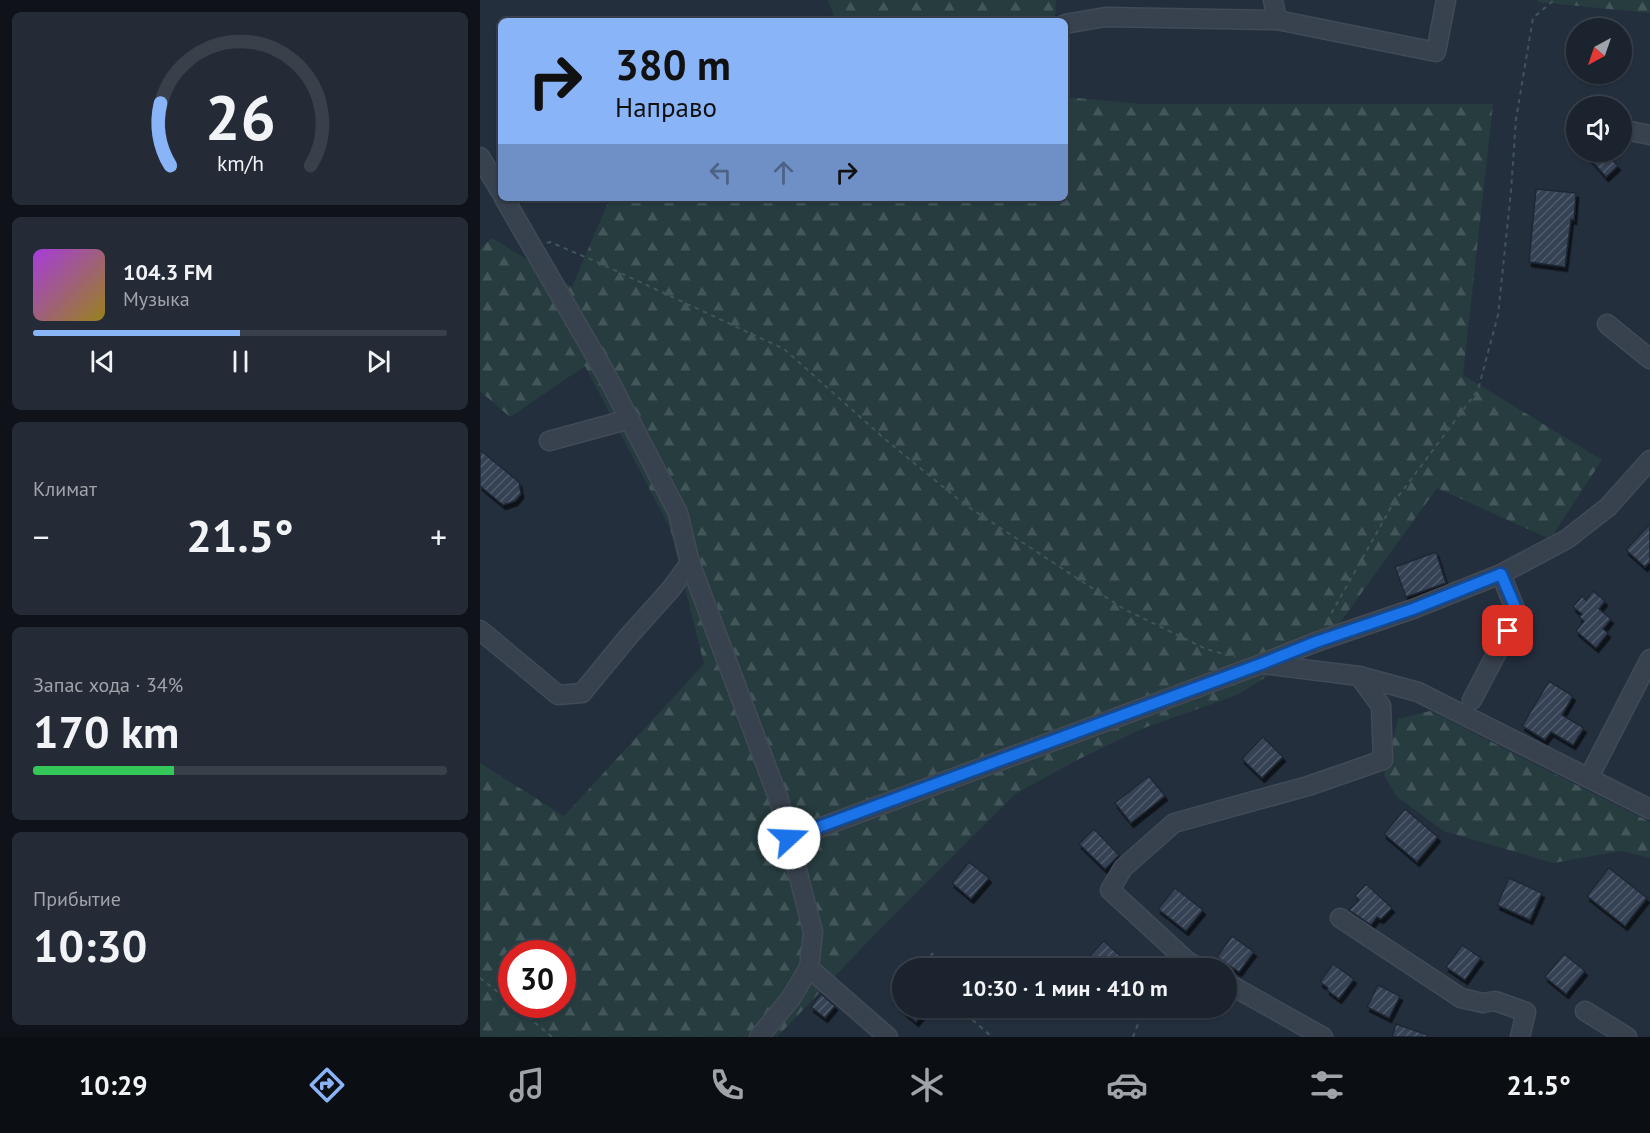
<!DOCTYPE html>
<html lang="ru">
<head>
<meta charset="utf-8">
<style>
	body { margin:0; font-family:"PT Sans",sans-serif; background:#242b36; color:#f1f3f6; height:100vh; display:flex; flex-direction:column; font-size:22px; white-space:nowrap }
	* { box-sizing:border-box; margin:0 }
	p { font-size:20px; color:#a0a4aa }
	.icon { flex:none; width:33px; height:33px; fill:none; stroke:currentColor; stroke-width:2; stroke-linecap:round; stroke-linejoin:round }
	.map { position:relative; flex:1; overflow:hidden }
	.side { display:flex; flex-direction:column; gap:12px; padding:12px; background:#0f1319; width:480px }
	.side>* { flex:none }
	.top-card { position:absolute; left:18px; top:18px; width:570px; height:183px; border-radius:9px; box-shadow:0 2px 4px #0004,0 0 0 2px #39404a; background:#8ab4f8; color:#111; overflow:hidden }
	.needle { width:39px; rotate:220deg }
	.tools { position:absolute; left:1086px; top:18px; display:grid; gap:12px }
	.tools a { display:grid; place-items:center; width:66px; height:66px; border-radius:50%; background:#1b232e; box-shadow:0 2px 4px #0004,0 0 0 2px #39404a; font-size:30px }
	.speed { position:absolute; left:18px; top:940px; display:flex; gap:12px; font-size:30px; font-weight:700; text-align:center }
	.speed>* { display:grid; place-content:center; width:78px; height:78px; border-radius:50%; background:#1b232e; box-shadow:0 2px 4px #0004,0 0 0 2px #39404a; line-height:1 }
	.speed .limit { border:9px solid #d22; background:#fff; color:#111 }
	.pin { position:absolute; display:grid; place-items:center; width:51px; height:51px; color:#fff; margin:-26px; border-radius:12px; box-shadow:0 3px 9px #0006 }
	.me { position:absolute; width:66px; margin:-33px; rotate:70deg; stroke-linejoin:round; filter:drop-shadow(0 0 4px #0008) }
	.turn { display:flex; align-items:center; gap:21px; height:126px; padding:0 18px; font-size:27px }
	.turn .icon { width:78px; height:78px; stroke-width:2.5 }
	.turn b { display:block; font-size:42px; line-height:51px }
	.lanes { display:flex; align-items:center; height:57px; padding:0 18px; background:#0003; justify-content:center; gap:30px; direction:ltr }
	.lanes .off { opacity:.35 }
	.big { font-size:45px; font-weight:600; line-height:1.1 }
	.side .card { flex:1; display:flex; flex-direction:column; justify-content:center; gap:9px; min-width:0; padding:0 21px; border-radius:9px; background:#242b36 }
	.side .dial { align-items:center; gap:0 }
	.dial svg { height:156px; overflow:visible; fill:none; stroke:#39404a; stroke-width:7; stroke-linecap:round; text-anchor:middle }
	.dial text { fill:#f1f3f6; stroke:none }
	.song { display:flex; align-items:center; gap:18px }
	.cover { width:72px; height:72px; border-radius:9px; background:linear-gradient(135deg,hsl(280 70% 55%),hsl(50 70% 35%)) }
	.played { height:6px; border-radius:3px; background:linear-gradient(90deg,#8ab4f8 50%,#39404a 50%) }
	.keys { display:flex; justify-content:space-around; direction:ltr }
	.heat { display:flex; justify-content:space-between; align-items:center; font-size:33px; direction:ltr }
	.charge { height:9px; border-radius:4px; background:linear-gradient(90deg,#34c759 34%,#39404a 0) }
	.trip { position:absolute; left:412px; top:958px; width:345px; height:60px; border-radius:30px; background:#1b232e; box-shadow:0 2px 4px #0004,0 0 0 2px #39404a; font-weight:600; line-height:60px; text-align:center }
	.menu { display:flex; height:96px; justify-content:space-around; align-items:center; background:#0b0e12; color:#a0a4aa }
	.menu .icon { width:42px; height:42px }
	.menu .current { color:#8ab4f8 }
	.menu b { font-size:27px; color:#f1f3f6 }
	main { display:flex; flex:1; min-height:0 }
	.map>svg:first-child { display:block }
	.forest { fill:url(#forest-firs); fill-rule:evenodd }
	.building { fill:url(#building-hatch); stroke:#1f2835; stroke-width:1.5; filter:url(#shadow) }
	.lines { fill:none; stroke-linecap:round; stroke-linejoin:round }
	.minor-casing { stroke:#414a57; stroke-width:21 }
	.path { stroke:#3f5557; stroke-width:2; stroke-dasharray:4.5 4.5; stroke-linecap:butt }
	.minor { stroke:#38414e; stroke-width:18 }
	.route-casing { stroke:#114b97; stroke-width:15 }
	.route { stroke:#1a73e8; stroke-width:10 }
</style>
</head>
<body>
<main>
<section class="side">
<div class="card dial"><svg viewBox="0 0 100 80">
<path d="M14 69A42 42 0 1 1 86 69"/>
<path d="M14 69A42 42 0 0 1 9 37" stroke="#8ab4f8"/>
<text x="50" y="56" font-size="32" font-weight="700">26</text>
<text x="50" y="72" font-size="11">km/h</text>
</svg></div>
<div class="card">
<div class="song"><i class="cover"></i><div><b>104.3 FM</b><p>Музыка</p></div></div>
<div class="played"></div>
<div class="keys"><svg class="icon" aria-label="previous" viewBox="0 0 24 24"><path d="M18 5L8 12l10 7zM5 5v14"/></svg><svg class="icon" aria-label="pause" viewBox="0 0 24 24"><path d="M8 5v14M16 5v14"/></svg><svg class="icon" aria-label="next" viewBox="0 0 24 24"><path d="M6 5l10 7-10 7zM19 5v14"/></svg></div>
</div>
<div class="card"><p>Климат</p>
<div class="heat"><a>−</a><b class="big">21.5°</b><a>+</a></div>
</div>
<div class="card"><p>Запас хода · 34%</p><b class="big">170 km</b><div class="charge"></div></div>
<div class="card"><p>Прибытие</p><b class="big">10:30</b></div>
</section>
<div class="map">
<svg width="1170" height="1037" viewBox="0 0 1170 1037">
	<defs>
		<pattern id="forest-firs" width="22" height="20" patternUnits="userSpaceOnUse" patternTransform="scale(1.5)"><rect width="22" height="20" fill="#263c3f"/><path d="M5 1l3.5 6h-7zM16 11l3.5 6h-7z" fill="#435659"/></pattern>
		<pattern id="building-hatch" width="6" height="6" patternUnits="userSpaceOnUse" patternTransform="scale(1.5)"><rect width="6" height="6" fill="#364354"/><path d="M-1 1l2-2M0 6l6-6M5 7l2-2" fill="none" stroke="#515c6b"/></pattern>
		<filter id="shadow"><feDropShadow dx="2.5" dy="4.5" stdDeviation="0" flood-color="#0009"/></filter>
	</defs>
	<rect width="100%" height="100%" fill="#242f3e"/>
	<g class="forest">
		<polygon points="348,0 576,0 575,21 356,21"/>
		<polygon points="1057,0 1170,0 1170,13 1058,2"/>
		<path d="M585 97 662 104H1013L983 375 1122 460 1070 539 957 488 849 638 757 695 664 728 599 759 535 794 400 929 297 1037H0V763L84 816 224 664 190 528 105 366 30 417 0 391V249L12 238 92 287 130 198H585ZM32 954H82V1005H32Z"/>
		<polygon points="950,711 1170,822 1170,858 1141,851 1073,863 964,831 917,797 904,775 918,719"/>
	</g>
	<g class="building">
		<polygon points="1104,152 1125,152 1138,166 1126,177"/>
		<polygon points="1056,189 1096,193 1094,220 1091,219 1085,267 1049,262"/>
		<polygon points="0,450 39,482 41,494 35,501 23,505 0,486"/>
		<polygon points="1170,524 1170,562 1165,567 1146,550"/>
		<polygon points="956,552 966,583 926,597 915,567"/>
		<polygon points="1113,591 1125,601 1119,609 1131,619 1123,629 1128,633 1116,648 1096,631 1104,621 1099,617 1102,614 1093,607 1102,596 1106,600"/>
		<polygon points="1069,681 1093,696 1082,715 1104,728 1093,745 1071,732 1065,740 1042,726"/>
		<polygon points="783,737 803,757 782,778 762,759"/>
		<polygon points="669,776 685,796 651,823 635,803"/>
		<polygon points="925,809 958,837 937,862 904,834"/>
		<polygon points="614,829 639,855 625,869 599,844"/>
		<polygon points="489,862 509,878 491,899 472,883"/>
		<polygon points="1129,868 1167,898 1145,926 1107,896"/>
		<polygon points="1029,878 1062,893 1050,920 1017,905"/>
		<polygon points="886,884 912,908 901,919 897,917 891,925 869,910 879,900 875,896"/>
		<polygon points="695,888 723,910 706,931 678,909"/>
		<polygon points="752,936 774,952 759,972 737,957"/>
		<polygon points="624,941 654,969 598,969"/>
		<polygon points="982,945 1001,958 985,980 966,967"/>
		<polygon points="1084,954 1105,971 1086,994 1065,977"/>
		<polygon points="853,964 874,979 859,999 847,990 848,988 840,982"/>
		<polygon points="898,985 920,996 909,1018 887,1007"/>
		<polygon points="341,994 355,1006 345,1018 331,1007"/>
		<polygon points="420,1008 448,1008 436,1022"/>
		<polygon points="916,1024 948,1035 948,1037 912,1037"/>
	</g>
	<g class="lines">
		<g class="minor-casing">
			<g id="minor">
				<polyline points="793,0 797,20"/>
				<polyline points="585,24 625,17 797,20 956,52 966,0"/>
				<polyline points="1145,130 1170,135"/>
				<polyline points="0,157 21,192"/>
				<polyline points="24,198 127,376 198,513 210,563 299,800 333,932 329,968 311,998 279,1037"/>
				<polyline points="1127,324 1170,359"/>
				<polyline points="69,441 150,419"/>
				<polyline points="0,630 78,695 102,693 148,637 191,589 210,563"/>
				<polyline points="782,664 879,676 938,692 1170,809"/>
				<polyline points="992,700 1037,614 1021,574"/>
				<polyline points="1109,777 1170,659"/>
				<polyline points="309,839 781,664 836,642 933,609 1021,574 1087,539 1128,507 1170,460"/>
				<polyline points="860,918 981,998 1003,1003 1015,1001 1046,1012 1040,1037"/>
				<polyline points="329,968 408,1037"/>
				<polyline points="721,969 707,961 630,890 643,868 694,823 828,786 903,760 901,706 879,676"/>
				<polyline points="747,983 843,1037"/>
				<polyline points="1105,1011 1147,1037"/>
			</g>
		</g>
		<g class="path">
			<polyline points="67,243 70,242 117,262 304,349 406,440 484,504 644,609 726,649 755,657"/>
			<polyline points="847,621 914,502 998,390 1018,315 1031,191 1036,119 1053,18 1074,0"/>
			<polyline points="439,969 453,953"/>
			<polyline points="0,978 32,1003"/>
			<polyline points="34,1005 72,1037"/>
			<polyline points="479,1008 512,1037"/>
			<polyline points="653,1037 664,1008"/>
		</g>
		<use href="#minor" class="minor"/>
	</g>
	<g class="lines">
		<g class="route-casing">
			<polyline id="route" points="309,838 781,664 836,642 933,609 1021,574 1038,614 1028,631"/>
		</g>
		<use href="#route" class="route"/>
	</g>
</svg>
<div class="tools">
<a><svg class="needle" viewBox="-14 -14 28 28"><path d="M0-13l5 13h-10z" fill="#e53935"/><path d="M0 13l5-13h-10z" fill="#a0a4aa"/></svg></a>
<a><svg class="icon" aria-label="sound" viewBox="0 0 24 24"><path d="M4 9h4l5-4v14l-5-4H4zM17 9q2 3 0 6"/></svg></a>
</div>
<div class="speed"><div class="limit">30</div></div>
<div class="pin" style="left:1028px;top:631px;background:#d93025"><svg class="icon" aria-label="arrive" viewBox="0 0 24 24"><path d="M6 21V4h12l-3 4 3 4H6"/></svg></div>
<svg class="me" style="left:309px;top:838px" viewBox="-20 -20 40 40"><circle r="19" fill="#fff"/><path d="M0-13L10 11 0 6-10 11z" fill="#1a73e8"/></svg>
<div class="trip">10:30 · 1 мин · 410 m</div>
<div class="top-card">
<div class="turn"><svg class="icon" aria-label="right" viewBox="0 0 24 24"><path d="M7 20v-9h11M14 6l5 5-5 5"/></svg><div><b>380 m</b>Направо</div></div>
<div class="lanes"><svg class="icon off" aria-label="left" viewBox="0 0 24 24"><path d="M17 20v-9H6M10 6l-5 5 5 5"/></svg><svg class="icon off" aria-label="ahead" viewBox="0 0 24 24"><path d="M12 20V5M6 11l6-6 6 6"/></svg><svg class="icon" aria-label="right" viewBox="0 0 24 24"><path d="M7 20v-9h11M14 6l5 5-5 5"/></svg></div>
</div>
</div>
</main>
<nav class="menu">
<b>10:29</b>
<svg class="icon current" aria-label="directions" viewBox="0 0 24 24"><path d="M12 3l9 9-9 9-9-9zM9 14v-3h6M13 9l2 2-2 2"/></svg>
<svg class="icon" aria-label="music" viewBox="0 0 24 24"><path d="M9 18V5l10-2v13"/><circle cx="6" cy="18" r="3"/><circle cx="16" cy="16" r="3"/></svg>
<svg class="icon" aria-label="phone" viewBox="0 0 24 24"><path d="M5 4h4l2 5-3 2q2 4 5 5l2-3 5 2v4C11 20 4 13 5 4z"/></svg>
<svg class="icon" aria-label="climate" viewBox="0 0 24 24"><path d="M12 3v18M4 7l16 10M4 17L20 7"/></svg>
<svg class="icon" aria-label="car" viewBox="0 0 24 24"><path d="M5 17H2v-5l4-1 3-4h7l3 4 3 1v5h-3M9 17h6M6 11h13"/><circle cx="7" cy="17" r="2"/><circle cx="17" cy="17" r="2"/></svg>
<svg class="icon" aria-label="filters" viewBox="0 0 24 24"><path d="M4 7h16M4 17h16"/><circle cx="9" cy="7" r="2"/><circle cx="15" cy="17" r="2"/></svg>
<b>21.5°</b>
</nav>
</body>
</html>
